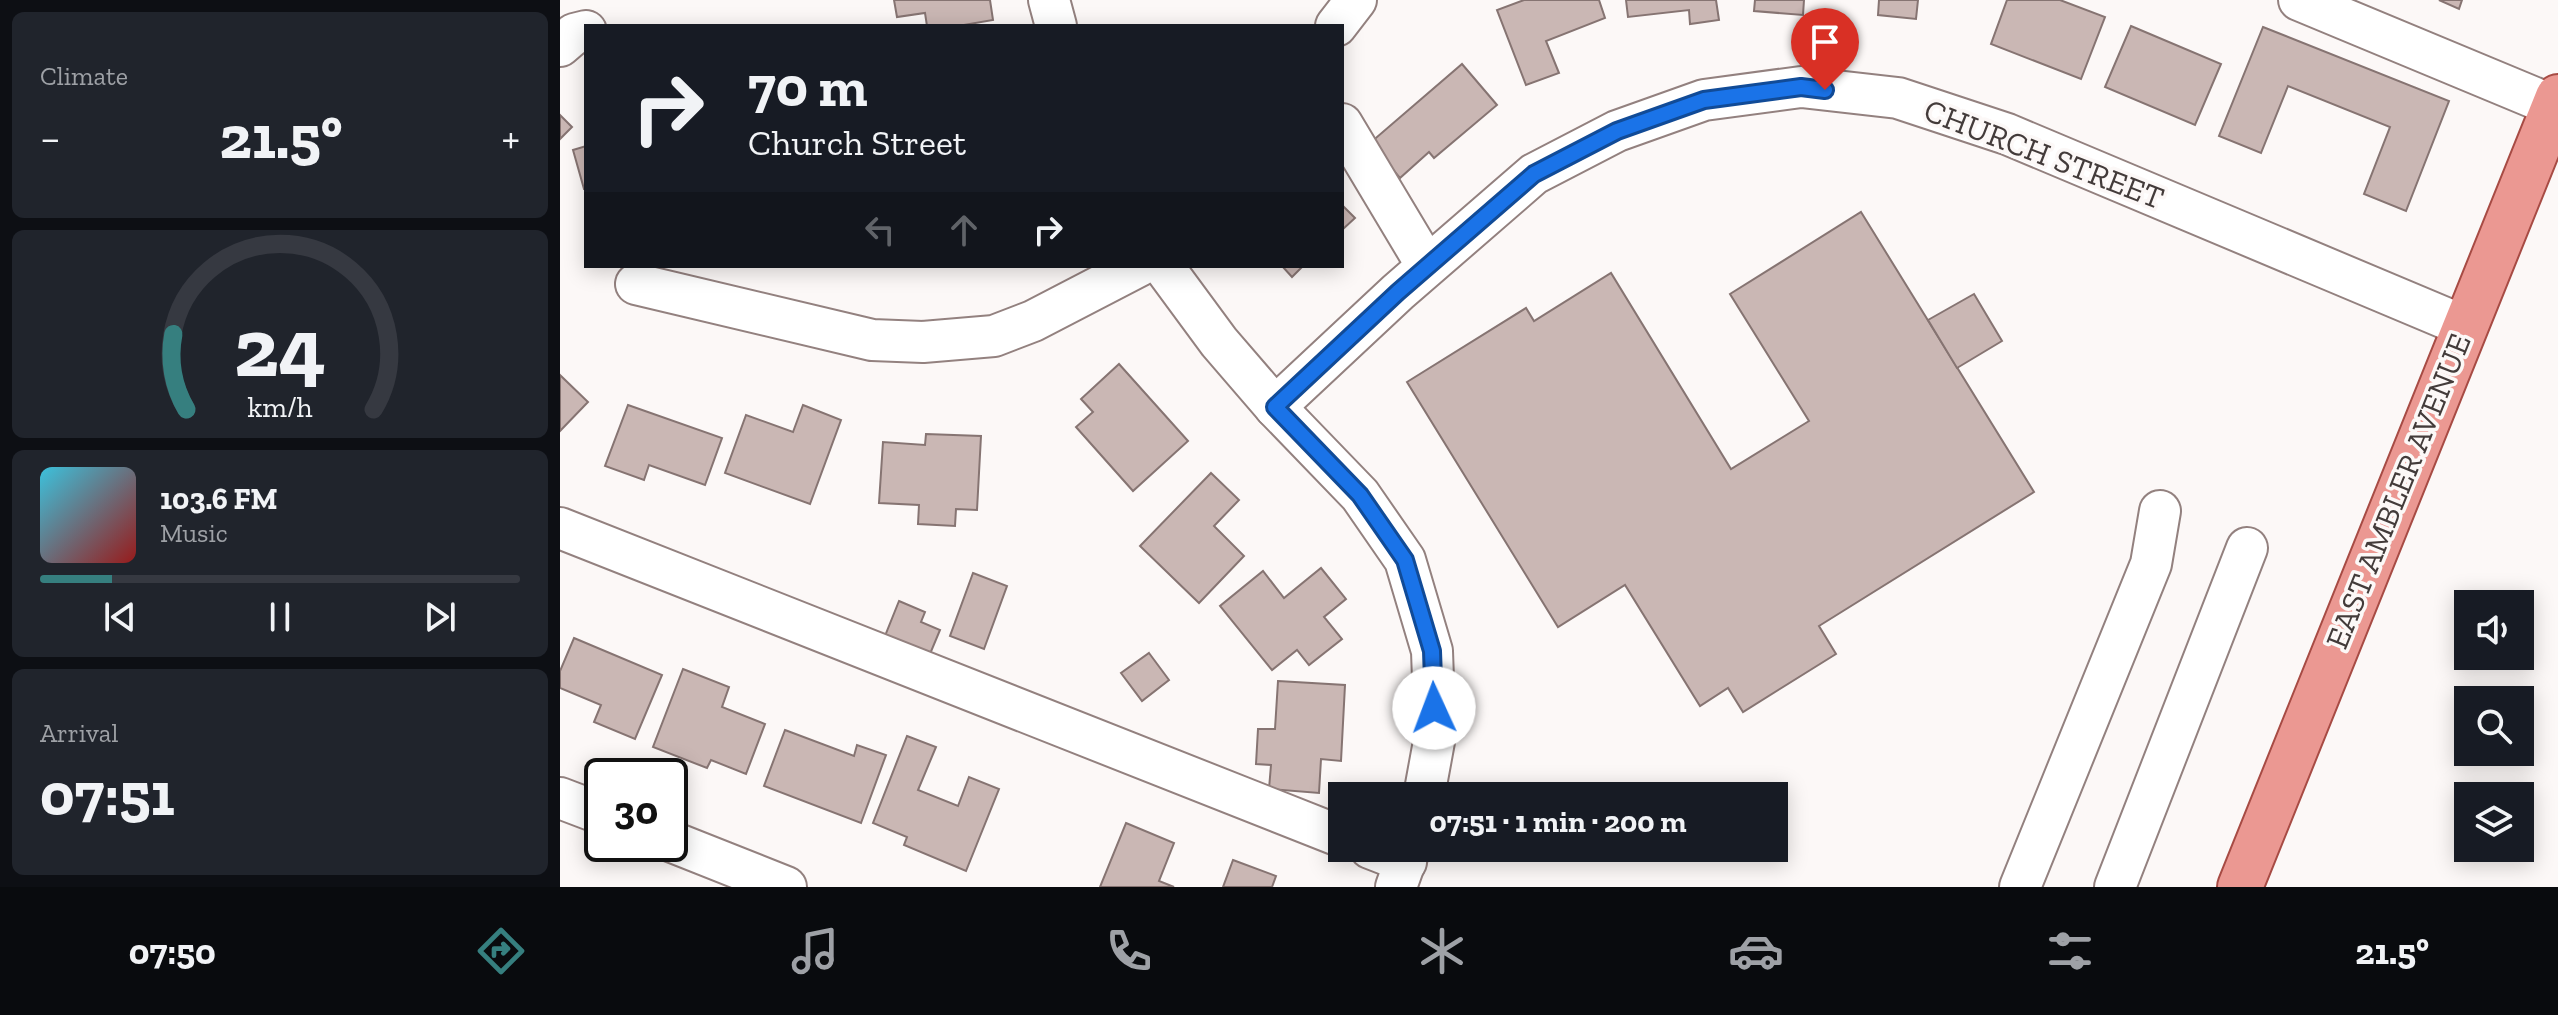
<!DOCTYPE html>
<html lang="en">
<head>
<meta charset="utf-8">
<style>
	body { margin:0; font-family:"Zilla Slab",serif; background:#20242c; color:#f1f3f6; height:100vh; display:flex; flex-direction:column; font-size:30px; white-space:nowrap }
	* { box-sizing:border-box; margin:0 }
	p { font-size:26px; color:#9ea1a6 }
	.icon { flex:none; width:44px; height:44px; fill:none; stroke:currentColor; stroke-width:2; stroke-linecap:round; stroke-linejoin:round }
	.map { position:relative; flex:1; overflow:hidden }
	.drawer { display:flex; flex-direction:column; gap:12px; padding:12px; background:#0d0f14; width:560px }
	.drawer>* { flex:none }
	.guide { position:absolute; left:24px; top:24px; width:760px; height:244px; border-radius:0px; box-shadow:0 4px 20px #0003; background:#171b24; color:#f1f3f6; overflow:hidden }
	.tools { position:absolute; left:1894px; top:590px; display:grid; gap:16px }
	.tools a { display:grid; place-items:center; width:80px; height:80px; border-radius:0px; background:#171b24; box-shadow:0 4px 20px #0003; font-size:40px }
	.speed { position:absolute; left:24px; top:758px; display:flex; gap:16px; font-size:40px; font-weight:700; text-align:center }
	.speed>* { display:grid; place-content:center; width:104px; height:104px; border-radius:50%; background:#171b24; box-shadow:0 4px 20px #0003; line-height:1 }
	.speed .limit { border:4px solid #111; border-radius:12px; background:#fff; color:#111 }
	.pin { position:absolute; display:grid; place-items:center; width:68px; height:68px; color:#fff; margin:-82px -34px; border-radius:50% 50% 50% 0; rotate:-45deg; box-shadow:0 0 8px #0007 }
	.pin .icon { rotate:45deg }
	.me { position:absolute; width:88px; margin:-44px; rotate:358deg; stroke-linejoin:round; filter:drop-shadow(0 0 6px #0008) }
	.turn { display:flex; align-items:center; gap:28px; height:168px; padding:0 32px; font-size:36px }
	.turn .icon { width:104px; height:104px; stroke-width:2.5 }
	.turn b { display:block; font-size:56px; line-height:68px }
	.lanes { display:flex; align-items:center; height:76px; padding:0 32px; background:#0003; justify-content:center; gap:40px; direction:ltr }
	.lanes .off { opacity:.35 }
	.big { font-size:60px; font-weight:800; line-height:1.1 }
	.drawer .widget { flex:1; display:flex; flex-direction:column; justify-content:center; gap:12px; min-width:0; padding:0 28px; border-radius:12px; background:#20242c }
	.drawer .dial { align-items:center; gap:0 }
	.dial svg { height:208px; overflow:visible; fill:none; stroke:#363941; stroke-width:7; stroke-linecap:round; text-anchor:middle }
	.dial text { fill:#f1f3f6; stroke:none }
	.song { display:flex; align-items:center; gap:24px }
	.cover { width:96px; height:96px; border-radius:12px; background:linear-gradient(135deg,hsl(190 70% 55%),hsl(0 70% 35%)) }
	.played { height:8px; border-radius:4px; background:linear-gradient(90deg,#367f7f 15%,#363941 15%) }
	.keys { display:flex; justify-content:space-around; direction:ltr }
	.heat { display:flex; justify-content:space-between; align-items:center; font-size:44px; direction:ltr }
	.trip { position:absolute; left:768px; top:782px; width:460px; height:80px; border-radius:0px; background:#171b24; box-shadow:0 4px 20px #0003; font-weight:800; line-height:80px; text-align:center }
	.tabs { display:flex; height:128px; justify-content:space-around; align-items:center; background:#090b0e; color:#9ea1a6 }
	.tabs .icon { width:56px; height:56px }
	.tabs .active { color:#367f7f }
	.tabs b { font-size:36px; color:#f1f3f6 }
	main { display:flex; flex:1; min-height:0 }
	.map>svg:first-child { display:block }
	.building { fill:#cab7b4; stroke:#867472; stroke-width:2 }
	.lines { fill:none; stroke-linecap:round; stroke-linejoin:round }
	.minor-casing { stroke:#93817f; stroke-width:44 }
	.major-casing { stroke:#a74b44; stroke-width:48 }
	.minor { stroke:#fff; stroke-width:40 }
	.major { stroke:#eb9892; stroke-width:44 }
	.route-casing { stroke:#114b97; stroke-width:20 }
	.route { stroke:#1a73e8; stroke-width:14 }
	.labels { text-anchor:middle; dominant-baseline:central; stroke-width:7; stroke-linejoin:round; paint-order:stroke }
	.street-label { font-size:32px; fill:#433b3a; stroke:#fcf8f7 }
</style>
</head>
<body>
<main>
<section class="drawer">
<div class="widget"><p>Climate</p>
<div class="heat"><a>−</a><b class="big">21.5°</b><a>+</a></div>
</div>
<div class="widget dial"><svg viewBox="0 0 100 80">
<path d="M14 69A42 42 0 1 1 86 69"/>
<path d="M14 69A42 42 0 0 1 9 40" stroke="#367f7f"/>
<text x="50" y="56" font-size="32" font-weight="700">24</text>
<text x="50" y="72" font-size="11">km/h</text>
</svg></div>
<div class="widget">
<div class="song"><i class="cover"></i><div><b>103.6 FM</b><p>Music</p></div></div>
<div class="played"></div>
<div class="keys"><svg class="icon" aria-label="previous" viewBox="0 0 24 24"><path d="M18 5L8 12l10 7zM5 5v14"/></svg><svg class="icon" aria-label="pause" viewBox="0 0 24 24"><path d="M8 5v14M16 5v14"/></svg><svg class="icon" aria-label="next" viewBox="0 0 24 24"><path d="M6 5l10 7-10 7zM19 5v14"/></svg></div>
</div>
<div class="widget"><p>Arrival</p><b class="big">07:51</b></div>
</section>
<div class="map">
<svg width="1998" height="887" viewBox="0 0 1998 887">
	<rect width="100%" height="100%" fill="#fcf8f7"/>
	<g class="building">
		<polygon points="334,0 430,0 433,20 398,26 367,26 365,13 337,17"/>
		<polygon points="964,0 1039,0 1045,18 986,41 999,73 966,85 937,10"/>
		<polygon points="1066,0 1156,0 1159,20 1130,24 1129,10 1068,17"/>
		<polygon points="1195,0 1244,0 1243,15 1194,11"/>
		<polygon points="1319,0 1358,0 1356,19 1318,15"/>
		<polygon points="1447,0 1500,0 1545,17 1521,79 1431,44"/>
		<polygon points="1879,0 1902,0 1899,9"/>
		<polygon points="1571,26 1661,64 1635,125 1545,87"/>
		<polygon points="1703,27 1889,101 1846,211 1804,194 1830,127 1728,86 1701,153 1659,136"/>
		<polygon points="902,64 937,105 874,158 869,152 840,178 810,143"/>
		<polygon points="0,115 12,127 0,139"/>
		<polygon points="26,146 26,189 24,189 13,150"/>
		<polygon points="782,205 795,218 782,230"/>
		<polygon points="1301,212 1474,492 1259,626 1276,654 1183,712 1168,688 1140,706 1065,585 998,627 847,382 966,308 974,321 1051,273 1171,469 1249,421 1170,294"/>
		<polygon points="722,266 743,266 732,277"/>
		<polygon points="1414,294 1442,341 1397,368 1368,320"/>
		<polygon points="559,364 628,441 573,491 516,427 533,412 521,399"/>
		<polygon points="0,375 28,402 0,431"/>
		<polygon points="68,405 162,438 145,485 89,465 84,480 45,466"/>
		<polygon points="243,405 281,420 250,504 165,473 186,415 233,432"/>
		<polygon points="366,434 421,436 417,510 396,509 395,526 358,524 359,505 319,503 323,442 365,445"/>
		<polygon points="651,473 679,500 654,526 684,556 639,603 580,546"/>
		<polygon points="761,568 786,599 764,617 782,639 749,665 737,650 712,670 660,606 703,571 724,598"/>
		<polygon points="413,573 447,586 424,649 390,636"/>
		<polygon points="339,601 365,612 361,622 380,630 370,654 325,636"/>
		<polygon points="14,638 102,675 75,739 34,722 41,705 0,688 0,671"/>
		<polygon points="589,653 609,680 582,701 561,673"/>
		<polygon points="123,669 169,687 162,707 205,724 186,774 151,760 147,768 93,747"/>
		<polygon points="718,681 785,685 781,761 761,759 759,793 709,789 711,765 696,764 698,729 715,729"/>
		<polygon points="225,730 294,756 297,745 326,755 301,823 204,786"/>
		<polygon points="347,736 376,747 358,790 398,806 409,777 439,789 406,871 344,845 347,837 313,823"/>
		<polygon points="566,823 614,843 599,881 614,887 540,887"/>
		<polygon points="673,860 716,876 712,887 663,887"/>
	</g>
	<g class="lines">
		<g class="minor-casing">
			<g id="minor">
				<polyline points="489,0 496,26"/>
				<polyline points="1739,0 1994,106"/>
				<polyline points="776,26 796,0"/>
				<polyline points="0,46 14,34 26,31"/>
				<polyline points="782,124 867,266"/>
				<polyline points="603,266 659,342 715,407 800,495 845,560 872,651 875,736 864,796"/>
				<polyline points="76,284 312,340 363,342 434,336 473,321 579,266"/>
				<polyline points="715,407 838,292 974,174 1057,131 1144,100 1241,87 1338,98 1447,134 1904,326"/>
				<polyline points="0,528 782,837"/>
				<polyline points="0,798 42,814"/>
				<polyline points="110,841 226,887"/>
				<polyline points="810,848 846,862"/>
				<polyline points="836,887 850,848"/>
				<polyline points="1460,887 1591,564 1600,511"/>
				<polyline points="1555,887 1687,548"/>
			</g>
		</g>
		<g class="major-casing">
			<polyline id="major" points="1680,887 1998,97"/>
		</g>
		<use href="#minor" class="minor"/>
		<use href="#major" class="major"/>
	</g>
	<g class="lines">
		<g class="route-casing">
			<polyline id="route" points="874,708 872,651 845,560 800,495 715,407 838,292 974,174 1057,131 1144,100 1241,87 1265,90"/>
		</g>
		<use href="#route" class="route"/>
	</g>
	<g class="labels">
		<g class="street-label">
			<text transform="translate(1484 154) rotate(21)">CHURCH STREET</text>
			<text transform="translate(1838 491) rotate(-68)">EAST AMBLER AVENUE</text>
		</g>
	</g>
</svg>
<div class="tools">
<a><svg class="icon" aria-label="sound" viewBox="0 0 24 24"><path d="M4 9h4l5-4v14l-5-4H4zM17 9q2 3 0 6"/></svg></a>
<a><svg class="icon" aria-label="search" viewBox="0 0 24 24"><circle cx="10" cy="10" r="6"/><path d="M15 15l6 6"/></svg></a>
<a><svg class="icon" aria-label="layers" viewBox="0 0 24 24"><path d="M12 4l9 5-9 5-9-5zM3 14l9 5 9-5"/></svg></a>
</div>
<div class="speed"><div class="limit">30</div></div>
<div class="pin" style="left:1265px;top:90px;background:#d93025"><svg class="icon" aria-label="arrive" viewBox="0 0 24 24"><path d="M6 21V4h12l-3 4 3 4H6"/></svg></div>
<svg class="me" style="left:874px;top:708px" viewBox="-20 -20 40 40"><circle r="19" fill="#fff"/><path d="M0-13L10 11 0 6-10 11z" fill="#1a73e8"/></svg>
<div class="trip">07:51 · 1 min · 200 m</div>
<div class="guide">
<div class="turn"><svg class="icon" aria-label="right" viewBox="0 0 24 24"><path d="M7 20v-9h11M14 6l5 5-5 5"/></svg><div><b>70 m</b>Church Street</div></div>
<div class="lanes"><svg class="icon off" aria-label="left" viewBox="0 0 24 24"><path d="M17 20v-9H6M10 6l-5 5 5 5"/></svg><svg class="icon off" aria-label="ahead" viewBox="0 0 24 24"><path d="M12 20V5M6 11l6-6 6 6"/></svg><svg class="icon" aria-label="right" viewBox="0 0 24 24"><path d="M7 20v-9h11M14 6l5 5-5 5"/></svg></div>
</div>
</div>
</main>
<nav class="tabs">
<b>07:50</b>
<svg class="icon active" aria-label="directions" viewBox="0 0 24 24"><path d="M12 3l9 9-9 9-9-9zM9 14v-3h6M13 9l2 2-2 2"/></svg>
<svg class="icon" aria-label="music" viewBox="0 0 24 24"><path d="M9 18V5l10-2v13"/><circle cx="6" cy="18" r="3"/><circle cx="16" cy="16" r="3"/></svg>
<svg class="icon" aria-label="phone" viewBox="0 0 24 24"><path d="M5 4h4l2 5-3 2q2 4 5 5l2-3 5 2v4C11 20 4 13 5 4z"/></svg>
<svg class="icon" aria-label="climate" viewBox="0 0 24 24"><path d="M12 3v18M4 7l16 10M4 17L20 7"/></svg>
<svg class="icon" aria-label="car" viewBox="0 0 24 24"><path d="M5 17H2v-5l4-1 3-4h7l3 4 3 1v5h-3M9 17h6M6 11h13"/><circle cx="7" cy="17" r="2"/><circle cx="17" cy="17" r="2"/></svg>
<svg class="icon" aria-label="filters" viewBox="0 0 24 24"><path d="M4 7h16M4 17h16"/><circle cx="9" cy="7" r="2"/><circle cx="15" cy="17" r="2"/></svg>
<b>21.5°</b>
</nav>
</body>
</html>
